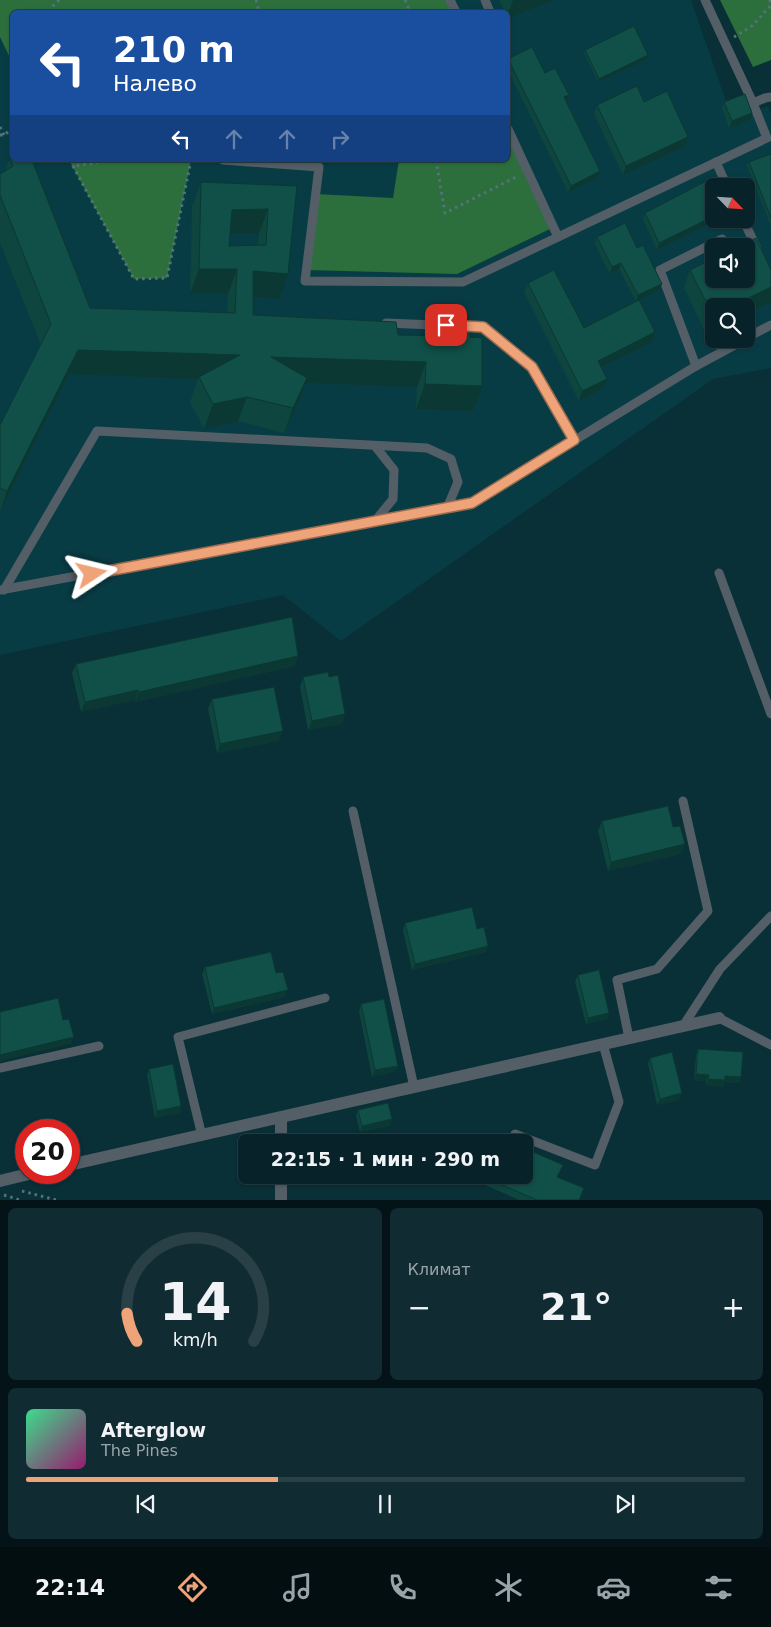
<!DOCTYPE html>
<html lang="ru">
<head>
<meta charset="utf-8">
<style>
	body { margin:0; font-family:"DejaVu Sans",sans-serif; background:#102b31; color:#f1f3f6; height:100vh; display:flex; flex-direction:column; font-size:19px; white-space:nowrap }
	* { box-sizing:border-box; margin:0 }
	p { font-size:16px; color:#98a4a8 }
	.icon { flex:none; width:28px; height:28px; fill:none; stroke:currentColor; stroke-width:2; stroke-linecap:round; stroke-linejoin:round }
	.map { position:relative; height:1200px; overflow:hidden }
	.drawer { display:flex; flex-direction:column; gap:8px; padding:8px; background:#041317; flex:1 }
	.drawer>* { flex:none }
	.top-card { position:absolute; left:10px; top:10px; width:500px; height:152px; border-radius:8px; box-shadow:0 1px 4px #0004,0 0 0 1px #284046; background:#1a4fa0; color:#fff; overflow:hidden }
	.needle { width:32px; rotate:115deg }
	.buttons { position:absolute; left:705px; top:178px; display:grid; gap:10px }
	.buttons a { display:grid; place-items:center; width:50px; height:50px; border-radius:8px; background:#072329; box-shadow:0 1px 4px #0004,0 0 0 1px #284046; font-size:25px }
	.speed { position:absolute; left:15px; top:1119px; display:flex; gap:10px; font-size:25px; font-weight:700; text-align:center }
	.speed>* { display:grid; place-content:center; width:65px; height:65px; border-radius:50%; background:#072329; box-shadow:0 1px 4px #0004,0 0 0 1px #284046; line-height:1 }
	.speed .limit { border:8px solid #d22; background:#fff; color:#111 }
	.pin { position:absolute; display:grid; place-items:center; width:42px; height:42px; color:#fff; margin:-21px; border-radius:10px; box-shadow:0 2px 8px #0006 }
	.me { position:absolute; width:55px; margin:-28px; rotate:80deg; stroke-linejoin:round; filter:drop-shadow(0 0 4px #0008) }
	.turn { display:flex; align-items:center; gap:18px; height:105px; padding:0 20px; font-size:22px }
	.turn .icon { width:65px; height:65px; stroke-width:2.5 }
	.turn b { display:block; font-size:35px; line-height:42px }
	.lanes { display:flex; align-items:center; height:48px; padding:0 20px; background:#0003; justify-content:center; gap:25px; direction:ltr }
	.lanes .off { opacity:.35 }
	.big { font-size:38px; font-weight:700; line-height:1.1 }
	.drawer .tile { flex:1; display:flex; flex-direction:column; justify-content:center; gap:8px; min-width:0; padding:0 18px; border-radius:8px; background:#102b31 }
	.drawer .dial { align-items:center; gap:0 }
	.dial svg { height:130px; overflow:visible; fill:none; stroke:#284046; stroke-width:7; stroke-linecap:round; text-anchor:middle }
	.dial text { fill:#f1f3f6; stroke:none }
	.song { display:flex; align-items:center; gap:15px }
	.cover { width:60px; height:60px; border-radius:8px; background:linear-gradient(135deg,hsl(150 70% 55%),hsl(320 70% 35%)) }
	.played { height:5px; border-radius:2px; background:linear-gradient(90deg,#efa378 35%,#284046 35%) }
	.keys { display:flex; justify-content:space-around; direction:ltr }
	.heat { display:flex; justify-content:space-between; align-items:center; font-size:28px; direction:ltr }
	.drawer .tiles { flex:1; display:grid; gap:8px; grid-template-columns:1fr 1fr }
	.tile:last-child { grid-column:span 2 }
	.trip { position:absolute; left:238px; top:1134px; width:295px; height:50px; border-radius:8px; background:#072329; box-shadow:0 1px 4px #0004,0 0 0 1px #284046; font-weight:700; line-height:50px; text-align:center }
	.tab-bar { display:flex; height:80px; justify-content:space-around; align-items:center; background:#030e10; color:#98a4a8 }
	.tab-bar .icon { width:35px; height:35px }
	.tab-bar .current { color:#efa378 }
	.tab-bar b { font-size:22px; color:#f1f3f6 }
	.map>svg:first-child { display:block }
	.built { fill:#083c45; fill-rule:evenodd }
	.forest { fill:#2c6f3c }
	.lines { fill:none; stroke-linecap:round; stroke-linejoin:round }
	.path { stroke:#54737a; stroke-width:3; stroke-dasharray:2.5 4; stroke-linecap:butt }
	.service { stroke:#545e67; stroke-width:9 }
	.minor { stroke:#545e67; stroke-width:12 }
	.wall { fill:#0e453e; fill-rule:evenodd }
	.shaded-wall { fill:#0b3832 }
	.building { fill:#105048; stroke:#0b3832; fill-rule:evenodd }
	.route-casing { stroke:#9b6a4e; stroke-width:12 }
	.route { stroke:#efa378; stroke-width:9 }
</style>
</head>
<body>
<div class="map">
<svg width="771" height="1200" viewBox="0 0 771 1200">
	<rect width="100%" height="100%" fill="#092f37"/>
	<path class="built" d="M0 0H691L726 101 749 113 768 106 771 115V368L713 379 341 641 283 595 0 655ZM12 12H508V160H12ZM714 186H746V219H714ZM714 246H746V279H714ZM714 306H746V339H714Z"/>
	<g class="forest">
		<polygon points="0,0 450,0 456,12 12,12 12,62 0,37"/>
		<polygon points="720,0 771,0 771,60 753,67"/>
		<polygon points="508,127 554,227 457,274 306,270 315,194 393,198 399,160 508,160"/>
		<polygon points="69,160 191,160 167,278 134,279"/>
	</g>
	<g class="lines">
		<g class="path">
			<polyline points="256,0 259,12"/>
			<polyline points="405,0 408,7 407,12"/>
			<polyline points="769,0 771,2"/>
			<polyline points="50,12 51,8 59,0"/>
			<polyline points="734,37 752,26 771,5"/>
			<polyline points="0,127 4,135"/>
			<polyline points="0,135 4,135 12,129"/>
			<polyline points="69,160 73,166"/>
			<polyline points="118,160 73,166 134,279 167,278 191,160"/>
			<polyline points="436,160 445,213 518,176"/>
			<polyline points="22,1191 56,1200"/>
			<polyline points="4,1195 20,1200"/>
		</g>
		<g class="service">
			<polyline points="450,0 456,12"/>
			<polyline points="485,0 490,12"/>
			<polyline points="753,103 765,98 771,97"/>
			<polyline points="508,129 558,237"/>
			<polyline points="223,160 319,167 305,281 463,282 767,138 753,103 705,0"/>
			<polyline points="716,162 727,186"/>
			<polyline points="743,219 757,249"/>
			<polyline points="386,323 483,327 532,367 575,440"/>
			<polyline points="746,338 771,325"/>
			<polyline points="696,366 660,270 722,239"/>
			<polyline points="375,521 393,499 394,470 375,446"/>
			<polyline points="719,573 771,714"/>
			<polyline points="0,590 472,503 696,366 746,339"/>
			<polyline points="4,590 97,431 427,448 451,459 458,482 447,508"/>
			<polyline points="353,811 414,1087"/>
			<polyline points="719,1018 771,1045"/>
			<polyline points="683,1026 720,969 771,916"/>
			<polyline points="629,1038 617,980 657,969 708,911 683,801"/>
			<polyline points="0,1068 99,1046"/>
			<polyline points="515,1134 595,1165 619,1102 603,1044"/>
			<polyline points="202,1136 178,1037 325,998"/>
		</g>
		<g class="minor">
			<polyline points="281,1142 281,1118"/>
			<polyline points="69,1165 719,1018"/>
			<polyline points="0,1181 37,1172"/>
			<polyline points="281,1200 281,1175"/>
		</g>
	</g>
	<g class="wall">
		<polygon points="500,0 552,0 552,1 508,18 508,12 504,12"/>
		<polygon points="585,50 647,59 598,82 584,53"/>
		<polygon points="508,59 545,73 566,102 597,178 568,192 508,70"/>
		<polygon points="644,102 685,146 623,175 594,114 597,105"/>
		<polygon points="724,102 750,120 729,128 722,108"/>
		<polygon points="771,154 771,226 747,166 749,162"/>
		<path d="M10 158 90 308 227 313 228 294H190L192 206 201 182 297 186 279 299 253 297V315L398 335 456 336 458 330 470 337 482 386 473 411 416 409 417 387 306 383 298 403 284 433 238 421 204 429 190 402 198 379 69 374 0 512V425L41 345 0 243V174L5 171ZM259 233 258 245 229 246 230 234Z"/>
		<polygon points="716,176 657,250 643,219 645,213"/>
		<polygon points="597,237 637,248 662,284 659,290 639,300 655,332 652,342 601,367 604,388 579,401 524,292 528,283 584,328 636,301 619,269 610,274 595,244"/>
		<polygon points="690,270 771,270 771,302 706,334 684,288"/>
		<polygon points="298,656 295,666 135,702 135,700 81,712 72,673 76,664"/>
		<polygon points="303,677 342,724 308,730 300,687"/>
		<polygon points="212,699 279,741 217,753 208,709"/>
		<polygon points="602,821 673,827 681,854 608,871 598,831"/>
		<polygon points="405,923 477,929 488,946 486,952 412,970 403,930"/>
		<polygon points="205,967 285,997 212,1014 202,974"/>
		<polygon points="578,975 607,1019 586,1024 575,982"/>
		<polygon points="361,1004 398,1066 395,1072 372,1077 359,1011"/>
		<polygon points="698,1049 741,1077 739,1083 724,1082 723,1087 706,1085 706,1081 694,1080 696,1055"/>
		<polygon points="650,1058 679,1100 657,1105 648,1064"/>
		<polygon points="149,1069 181,1106 179,1113 155,1118 147,1075"/>
		<polygon points="358,1110 392,1119 389,1126 360,1132 356,1116"/>
		<polygon points="478,1175 524,1175 558,1177 580,1200 519,1200 476,1181"/>
	</g>
	<g class="shaded-wall">
		<polygon points="513,0 552,0 552,1 508,18 508,15"/>
		<polygon points="648,55 647,59 598,82 599,79"/>
		<polygon points="569,95 566,102 561,104 564,97"/>
		<polygon points="752,113 750,120 729,128 732,121"/>
		<polygon points="688,137 685,146 623,175 626,166"/>
		<polygon points="600,171 597,178 568,192 571,186"/>
		<polygon points="268,209 259,233 223,234 232,210"/>
		<polygon points="714,216 714,219 719,219 657,250 659,243"/>
		<polygon points="621,263 619,269 610,274 612,267"/>
		<polygon points="199,269 237,269 228,294 190,294"/>
		<polygon points="253,271 288,274 279,299 244,296"/>
		<polygon points="662,284 659,290 636,302 638,295"/>
		<polygon points="771,287 771,302 746,314 746,306 732,306"/>
		<polygon points="714,315 714,330 706,334 713,316"/>
		<polygon points="655,332 652,342 595,370 598,361"/>
		<polygon points="78,350 240,355 199,377 198,379 69,374 0,512 7,491"/>
		<polygon points="271,357 426,362 417,387 306,383 298,403 284,433 293,408"/>
		<polygon points="607,379 604,388 579,401 582,391"/>
		<polygon points="425,384 482,386 473,411 416,409"/>
		<polygon points="247,397 238,421 204,429 213,404"/>
		<polygon points="298,656 295,666 135,702 139,692"/>
		<polygon points="138,690 135,700 81,712 85,702"/>
		<polygon points="345,714 342,724 308,730 312,721"/>
		<polygon points="283,731 279,741 217,753 220,744"/>
		<polygon points="685,844 681,854 608,871 611,862"/>
		<polygon points="488,946 486,952 412,970 415,964"/>
		<polygon points="288,990 285,997 212,1014 214,1008"/>
		<polygon points="609,1013 607,1019 586,1024 588,1018"/>
		<polygon points="74,1037 71,1044 0,1061 0,1055"/>
		<polygon points="398,1066 395,1072 372,1077 375,1070"/>
		<polygon points="696,1074 709,1075 706,1081 694,1080"/>
		<polygon points="725,1076 741,1077 739,1083 724,1082 723,1087 706,1085 708,1079"/>
		<polygon points="682,1093 679,1100 657,1105 660,1099"/>
		<polygon points="181,1106 179,1113 155,1118 157,1111"/>
		<polygon points="392,1119 389,1126 360,1132 362,1126"/>
	</g>
	<g class="building">
		<polygon points="634,26 648,55 599,79 585,50"/>
		<polygon points="532,47 545,73 555,68 569,95 564,97 600,171 571,186 508,59"/>
		<polygon points="637,86 644,102 667,91 688,137 626,166 597,105"/>
		<polygon points="745,94 752,113 732,121 724,102"/>
		<polygon points="771,154 771,218 749,162"/>
		<path d="M12 156V160H32L90 308 235 313 237 269H199L201 182 297 186 288 274 253 271V315L396 322 398 335 458 336V330H470V337L482 338V386L425 384 426 362 271 357 307 378 293 408 247 397 213 404 199 377 240 355 78 350 7 491 0 488V425L51 324 0 195V174L13 166 10 158ZM268 209 266 245 229 246 232 210Z"/>
		<polygon points="716,176 721,186 714,186 714,216 659,243 645,213"/>
		<polygon points="625,223 637,248 643,245 662,284 638,295 621,263 612,267 597,237"/>
		<polygon points="756,238 771,270 771,287 732,306 714,306 714,315 713,316 690,270 714,258 714,279 746,279 746,246 739,246"/>
		<polygon points="554,270 584,328 639,300 655,332 598,361 607,379 582,391 528,283"/>
		<polygon points="292,617 298,656 139,692 138,690 85,702 76,664"/>
		<polygon points="328,672 329,677 338,675 345,714 312,721 303,677"/>
		<polygon points="274,687 283,731 220,744 212,699"/>
		<polygon points="668,806 673,827 680,826 685,844 611,862 602,821"/>
		<polygon points="472,907 477,929 484,927 488,946 415,964 405,923"/>
		<polygon points="271,952 276,973 283,972 288,990 214,1008 205,967"/>
		<polygon points="599,970 609,1013 588,1018 578,975"/>
		<polygon points="58,998 63,1020 69,1019 74,1037 0,1055 0,1012"/>
		<polygon points="384,999 398,1066 375,1070 361,1004"/>
		<polygon points="698,1049 743,1052 741,1077 725,1076 725,1080 708,1079 709,1075 696,1074"/>
		<polygon points="672,1052 682,1093 660,1099 650,1058"/>
		<polygon points="173,1064 181,1106 157,1111 149,1069"/>
		<polygon points="388,1103 392,1119 362,1126 358,1110"/>
		<polygon points="495,1136 511,1142 492,1142"/>
		<polygon points="524,1148 563,1165 557,1177 584,1188 579,1200 537,1200 479,1175 524,1175"/>
	</g>
	<g class="lines">
		<g class="route-casing">
			<polyline id="route" points="92,574 472,503 574,440 532,367 483,327 446,325"/>
		</g>
		<use href="#route" class="route"/>
	</g>
</svg>
<div class="buttons">
<a><svg class="needle" viewBox="-14 -14 28 28"><path d="M0-13l5 13h-10z" fill="#e53935"/><path d="M0 13l5-13h-10z" fill="#98a4a8"/></svg></a>
<a><svg class="icon" aria-label="sound" viewBox="0 0 24 24"><path d="M4 9h4l5-4v14l-5-4H4zM17 9q2 3 0 6"/></svg></a>
<a><svg class="icon" aria-label="search" viewBox="0 0 24 24"><circle cx="10" cy="10" r="6"/><path d="M15 15l6 6"/></svg></a>
</div>
<div class="speed"><div class="limit">20</div></div>
<div class="pin" style="left:446px;top:325px;background:#d93025"><svg class="icon" aria-label="arrive" viewBox="0 0 24 24"><path d="M6 21V4h12l-3 4 3 4H6"/></svg></div>
<svg class="me" style="left:92px;top:574px" viewBox="-20 -20 40 40"><path d="M0-17L14 15 0 8-14 15z" fill="#efa378" stroke="#fff" stroke-width="4"/></svg>
<div class="trip">22:15 · 1 мин · 290 m</div>
<div class="top-card">
<div class="turn"><svg class="icon" aria-label="left" viewBox="0 0 24 24"><path d="M17 20v-9H6M10 6l-5 5 5 5"/></svg><div><b>210 m</b>Налево</div></div>
<div class="lanes"><svg class="icon" aria-label="left" viewBox="0 0 24 24"><path d="M17 20v-9H6M10 6l-5 5 5 5"/></svg><svg class="icon off" aria-label="ahead" viewBox="0 0 24 24"><path d="M12 20V5M6 11l6-6 6 6"/></svg><svg class="icon off" aria-label="ahead" viewBox="0 0 24 24"><path d="M12 20V5M6 11l6-6 6 6"/></svg><svg class="icon off" aria-label="right" viewBox="0 0 24 24"><path d="M7 20v-9h11M14 6l5 5-5 5"/></svg></div>
</div>
</div>
<section class="drawer">
<div class="tiles">
<div class="tile dial"><svg viewBox="0 0 100 80">
<path d="M14 69A42 42 0 1 1 86 69"/>
<path d="M14 69A42 42 0 0 1 8 52" stroke="#efa378"/>
<text x="50" y="56" font-size="32" font-weight="700">14</text>
<text x="50" y="72" font-size="11">km/h</text>
</svg></div>
<div class="tile"><p>Климат</p>
<div class="heat"><a>−</a><b class="big">21°</b><a>+</a></div>
</div>
<div class="tile">
<div class="song"><i class="cover"></i><div><b>Afterglow</b><p>The Pines</p></div></div>
<div class="played"></div>
<div class="keys"><svg class="icon" aria-label="previous" viewBox="0 0 24 24"><path d="M18 5L8 12l10 7zM5 5v14"/></svg><svg class="icon" aria-label="pause" viewBox="0 0 24 24"><path d="M8 5v14M16 5v14"/></svg><svg class="icon" aria-label="next" viewBox="0 0 24 24"><path d="M6 5l10 7-10 7zM19 5v14"/></svg></div>
</div>
</div>
</section>
<nav class="tab-bar">
<b>22:14</b>
<svg class="icon current" aria-label="directions" viewBox="0 0 24 24"><path d="M12 3l9 9-9 9-9-9zM9 14v-3h6M13 9l2 2-2 2"/></svg>
<svg class="icon" aria-label="music" viewBox="0 0 24 24"><path d="M9 18V5l10-2v13"/><circle cx="6" cy="18" r="3"/><circle cx="16" cy="16" r="3"/></svg>
<svg class="icon" aria-label="phone" viewBox="0 0 24 24"><path d="M5 4h4l2 5-3 2q2 4 5 5l2-3 5 2v4C11 20 4 13 5 4z"/></svg>
<svg class="icon" aria-label="climate" viewBox="0 0 24 24"><path d="M12 3v18M4 7l16 10M4 17L20 7"/></svg>
<svg class="icon" aria-label="car" viewBox="0 0 24 24"><path d="M5 17H2v-5l4-1 3-4h7l3 4 3 1v5h-3M9 17h6M6 11h13"/><circle cx="7" cy="17" r="2"/><circle cx="17" cy="17" r="2"/></svg>
<svg class="icon" aria-label="filters" viewBox="0 0 24 24"><path d="M4 7h16M4 17h16"/><circle cx="9" cy="7" r="2"/><circle cx="15" cy="17" r="2"/></svg>
</nav>
</body>
</html>
